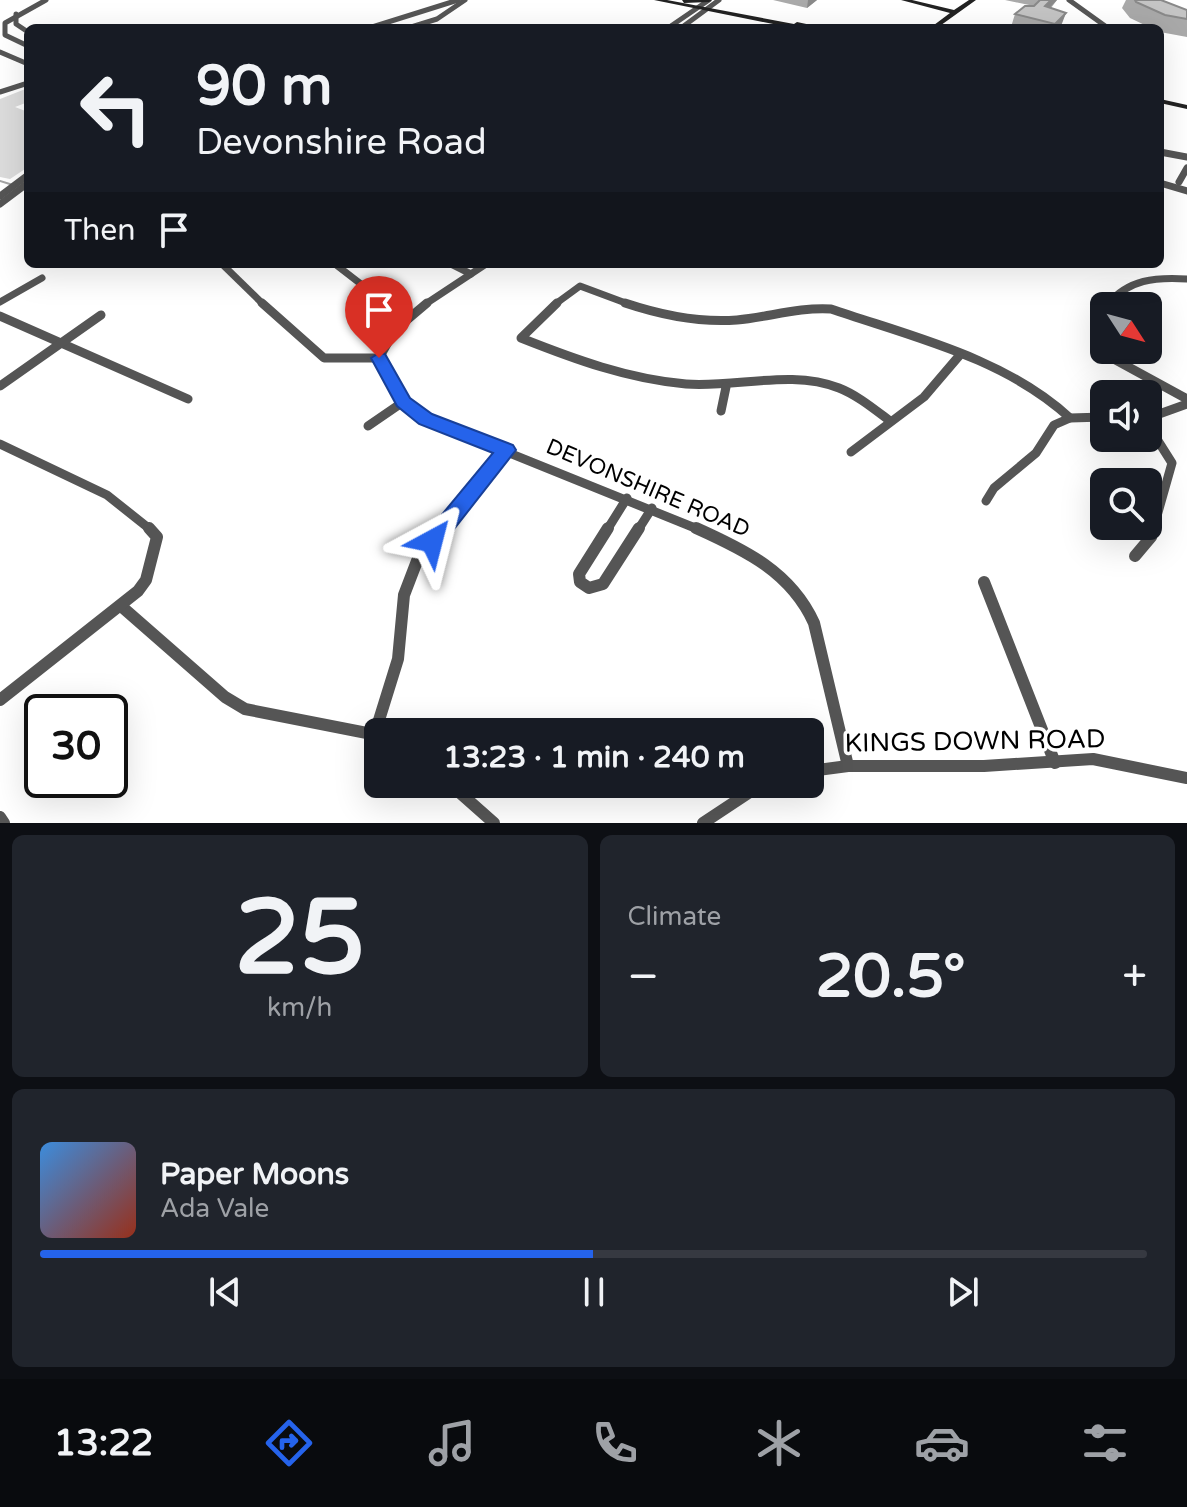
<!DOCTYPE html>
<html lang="en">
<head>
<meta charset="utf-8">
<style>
	body { margin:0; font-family:"Varela Round",sans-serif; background:#20242c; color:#f1f3f6; height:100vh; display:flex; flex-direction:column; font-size:30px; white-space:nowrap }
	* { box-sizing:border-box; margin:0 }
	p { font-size:26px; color:#9ea1a6 }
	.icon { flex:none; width:44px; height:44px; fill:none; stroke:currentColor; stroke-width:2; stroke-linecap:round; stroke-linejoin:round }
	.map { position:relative; height:823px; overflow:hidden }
	.drawer { display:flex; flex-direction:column; gap:12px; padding:12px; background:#0d0f14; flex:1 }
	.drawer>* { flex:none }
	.guide { position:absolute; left:24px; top:24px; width:1140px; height:244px; border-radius:12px; box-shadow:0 8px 32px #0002; background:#171b24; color:#f1f3f6; overflow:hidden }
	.needle { width:52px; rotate:126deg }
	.tools { position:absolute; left:1090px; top:292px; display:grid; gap:16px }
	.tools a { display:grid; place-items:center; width:72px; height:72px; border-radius:12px; background:#171b24; box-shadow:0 8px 32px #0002; font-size:40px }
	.speed { position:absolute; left:24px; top:694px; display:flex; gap:16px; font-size:40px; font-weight:700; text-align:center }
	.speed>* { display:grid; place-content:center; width:104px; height:104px; border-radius:50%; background:#171b24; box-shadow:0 8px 32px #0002; line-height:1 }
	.speed .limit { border:4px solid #111; border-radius:12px; background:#fff; color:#111 }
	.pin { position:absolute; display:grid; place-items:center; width:68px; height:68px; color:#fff; margin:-82px -34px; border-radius:50% 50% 50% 0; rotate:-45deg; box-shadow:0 0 8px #0007 }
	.pin .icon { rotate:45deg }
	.me { position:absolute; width:88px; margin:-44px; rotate:38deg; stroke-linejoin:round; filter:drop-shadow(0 0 6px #0008) }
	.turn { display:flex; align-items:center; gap:28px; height:168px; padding:0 40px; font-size:36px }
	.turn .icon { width:104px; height:104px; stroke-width:2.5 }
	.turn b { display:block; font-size:56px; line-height:68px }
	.then { display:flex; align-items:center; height:76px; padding:0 40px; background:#0003; gap:16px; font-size:30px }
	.big { font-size:60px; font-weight:700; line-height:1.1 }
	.drawer .widget { flex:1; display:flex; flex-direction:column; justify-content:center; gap:12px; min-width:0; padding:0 28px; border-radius:12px; background:#20242c }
	.drawer .dial { align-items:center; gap:0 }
	.dial b { font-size:104px; line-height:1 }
	.song { display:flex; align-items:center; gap:24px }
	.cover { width:96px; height:96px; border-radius:12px; background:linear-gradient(135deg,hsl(210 70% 55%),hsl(10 70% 35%)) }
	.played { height:8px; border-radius:4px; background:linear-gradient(90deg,#2563eb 50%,#363941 50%) }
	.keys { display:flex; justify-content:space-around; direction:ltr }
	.heat { display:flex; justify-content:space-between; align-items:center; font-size:44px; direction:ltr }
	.drawer .tiles { flex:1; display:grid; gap:12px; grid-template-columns:1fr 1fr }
	.widget:last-child { grid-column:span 2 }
	.trip { position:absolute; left:364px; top:718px; width:460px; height:80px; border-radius:12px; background:#171b24; box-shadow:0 8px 32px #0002; font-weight:700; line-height:80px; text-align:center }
	.tab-bar { display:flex; height:128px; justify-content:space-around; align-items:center; background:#090b0e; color:#9ea1a6 }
	.tab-bar .icon { width:56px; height:56px }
	.tab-bar .active { color:#2563eb }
	.tab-bar b { font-size:36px; color:#f1f3f6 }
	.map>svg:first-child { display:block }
	.green { fill:#dcdcdc }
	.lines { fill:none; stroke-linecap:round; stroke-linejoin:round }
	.stream { stroke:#a3a3a3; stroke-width:2 }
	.street-far3 { stroke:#555; stroke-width:5 }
	.street-far2 { stroke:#555; stroke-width:7 }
	.street-far1 { stroke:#555; stroke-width:9 }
	.street { stroke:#555; stroke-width:12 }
	.secondary { fill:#222; fill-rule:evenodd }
	.wall { fill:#a9a9a9 }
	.shaded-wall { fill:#898989 }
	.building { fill:#c4c4c4; stroke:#898989; stroke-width:2 }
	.route { fill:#2563eb; stroke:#184099; stroke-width:2 }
	.labels { text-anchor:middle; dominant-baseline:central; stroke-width:7; stroke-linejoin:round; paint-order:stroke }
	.street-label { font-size:22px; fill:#000; stroke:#fff }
	.near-street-label { font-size:26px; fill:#000; stroke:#fff }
</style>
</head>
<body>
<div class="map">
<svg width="1187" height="823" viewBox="0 0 1187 823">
	<rect width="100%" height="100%" fill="#fff"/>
	<polygon class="green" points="28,88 28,102 15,107 28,112 28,167 10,179 0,177 0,99"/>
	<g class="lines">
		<polyline class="stream" points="0,181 13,185"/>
		<g class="street-far3">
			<polyline points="1069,0 1108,28"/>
			<polyline points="16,14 16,24 28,32"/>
			<polyline points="369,28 458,0"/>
			<polyline points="408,28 437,19 465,0"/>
			<polyline points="668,28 709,0"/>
			<polyline points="681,28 719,0"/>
			<polyline points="28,46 5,35 5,23 46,0"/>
			<polyline points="0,52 28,64"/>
			<polyline points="0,92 28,83"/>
		</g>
		<g class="street-far2">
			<polyline points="1160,152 1187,157"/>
			<polyline points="1179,182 1187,168"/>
			<polyline points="1160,183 1187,191"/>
			<polyline points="0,196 28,175"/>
			<polyline points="0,204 28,183"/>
			<polyline points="222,264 264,305"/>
			<polyline points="335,264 388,305"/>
			<polyline points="451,264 471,274"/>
			<polyline points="0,302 42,278"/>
			<polyline points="424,305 486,264"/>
			<polyline points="554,305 580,286 631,305"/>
			<path d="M1107 305C1128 279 1156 277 1187 279"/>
		</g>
		<g class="street-far1">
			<polyline points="262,303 324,358 379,358"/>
			<polyline points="384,303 409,318"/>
			<polyline points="427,303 395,330 379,358 403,402 425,419 700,530"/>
			<path d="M557 303 521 338C574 359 628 379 686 384 736 388 791 369 839 388 857 395 874 409 890 421"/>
			<path d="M625 303C661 315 699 323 737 320 769 317 799 307 831 309 913 337 1005 358 1070 418"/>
			<polyline points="1106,306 1108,303"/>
			<polyline points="1104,309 1095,332 1104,350"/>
			<polyline points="0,316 188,399"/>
			<polyline points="1104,350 1112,358 1187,399"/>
			<polyline points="0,386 101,315"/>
			<polyline points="721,411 726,387"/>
			<polyline points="1148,418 1187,404"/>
			<polyline points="1148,425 1172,463 1153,530"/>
			<polyline points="368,426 403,402"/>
			<polyline points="0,444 107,495 151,530"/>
			<polyline points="851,452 924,397 959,356"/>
			<polyline points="986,501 994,488 1036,453 1054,425 1070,418 1104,417"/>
			<polyline points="442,530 506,450"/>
			<polyline points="607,530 627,498"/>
			<polyline points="638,530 652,508"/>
		</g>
		<g class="street">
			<polyline points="608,528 579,574 580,582 589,588 603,584 639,528"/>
			<path d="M696 528C745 550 791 572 814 623L848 766"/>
			<polyline points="1135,556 1151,537 1154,528"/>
			<polyline points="984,582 1055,763"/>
			<polyline points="121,606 225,697 245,709 377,735"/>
			<polyline points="0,700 138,591 146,580 157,537 149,528"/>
			<polyline points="375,733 398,659 404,595 417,561 443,528"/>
			<polyline points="810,771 848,766 984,766 1093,759 1187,778"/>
			<polyline points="450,784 494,823"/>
			<polyline points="0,817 4,823"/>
			<polyline points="703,823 762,784"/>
		</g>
		<g class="secondary">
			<polygon points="654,0 667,0 794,24 797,22 825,28 793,28"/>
			<polygon points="682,0 712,0 709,2 684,3"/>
			<polygon points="901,0 912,0 954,10 969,0 976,0 937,28 930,28 950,13"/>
			<polygon points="1160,99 1187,105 1187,109 1160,103"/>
		</g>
	</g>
	<g class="wall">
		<polygon points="773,0 817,0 807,8"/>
		<polygon points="1005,0 1057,0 1051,8 1066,13 1059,28 1015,28 1011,27 1015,14 1034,6"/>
		<polygon points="1126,0 1161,0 1187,10 1187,37 1160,32 1160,28 1151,28 1130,18 1122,8"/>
	</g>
	<g class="shaded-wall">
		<polygon points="808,0 817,0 807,8"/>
		<polygon points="1051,0 1057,0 1040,18 1045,6"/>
		<polygon points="1066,13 1061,26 1059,28 1054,28 1055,24"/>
	</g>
	<g class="building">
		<polygon points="1040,0 1051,0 1045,6 1066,13 1055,24 1015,14 1025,6 1034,6"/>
		<polygon points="1135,0 1161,0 1187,10 1187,19 1165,15 1136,2"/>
	</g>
	<polygon class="route" points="379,353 385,354 410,398 432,414 513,445 516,450 440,547 432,550 422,541 425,535 493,453 419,424 397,406 371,358"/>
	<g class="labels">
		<g class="street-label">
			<text transform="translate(648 488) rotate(23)">DEVONSHIRE ROAD</text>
		</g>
		<g class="near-street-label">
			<text transform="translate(975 741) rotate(-1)">KINGS DOWN ROAD</text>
		</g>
	</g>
</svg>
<div class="tools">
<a><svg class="needle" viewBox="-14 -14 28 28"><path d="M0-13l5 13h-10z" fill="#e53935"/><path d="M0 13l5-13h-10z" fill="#9ea1a6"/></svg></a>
<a><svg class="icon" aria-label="sound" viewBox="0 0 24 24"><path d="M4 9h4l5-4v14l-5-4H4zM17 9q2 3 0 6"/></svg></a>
<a><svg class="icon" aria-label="search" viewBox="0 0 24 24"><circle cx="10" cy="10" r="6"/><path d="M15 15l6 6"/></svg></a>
</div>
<div class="speed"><div class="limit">30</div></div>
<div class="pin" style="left:379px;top:358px;background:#d93025"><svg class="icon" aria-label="arrive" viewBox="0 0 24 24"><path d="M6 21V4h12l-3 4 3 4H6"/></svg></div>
<svg class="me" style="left:432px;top:541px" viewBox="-20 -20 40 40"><path d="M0-17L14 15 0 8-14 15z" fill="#2563eb" stroke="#fff" stroke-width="4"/></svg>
<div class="trip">13:23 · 1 min · 240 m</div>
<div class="guide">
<div class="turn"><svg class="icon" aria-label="left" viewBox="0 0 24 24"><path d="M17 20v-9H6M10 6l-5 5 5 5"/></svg><div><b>90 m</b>Devonshire Road</div></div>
<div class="then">Then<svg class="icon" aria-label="arrive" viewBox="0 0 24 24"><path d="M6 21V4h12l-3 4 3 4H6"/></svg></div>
</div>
</div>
<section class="drawer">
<div class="tiles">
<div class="widget dial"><b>25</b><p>km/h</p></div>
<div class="widget"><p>Climate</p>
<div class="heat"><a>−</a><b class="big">20.5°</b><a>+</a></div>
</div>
<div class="widget">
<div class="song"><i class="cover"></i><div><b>Paper Moons</b><p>Ada Vale</p></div></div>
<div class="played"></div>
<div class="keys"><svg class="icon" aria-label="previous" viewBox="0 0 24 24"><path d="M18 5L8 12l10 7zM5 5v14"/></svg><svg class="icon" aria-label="pause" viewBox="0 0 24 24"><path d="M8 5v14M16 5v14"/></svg><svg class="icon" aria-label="next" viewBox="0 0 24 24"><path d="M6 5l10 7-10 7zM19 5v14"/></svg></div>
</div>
</div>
</section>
<nav class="tab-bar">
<b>13:22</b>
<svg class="icon active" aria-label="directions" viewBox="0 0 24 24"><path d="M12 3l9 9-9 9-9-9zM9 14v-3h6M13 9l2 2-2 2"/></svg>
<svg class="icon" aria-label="music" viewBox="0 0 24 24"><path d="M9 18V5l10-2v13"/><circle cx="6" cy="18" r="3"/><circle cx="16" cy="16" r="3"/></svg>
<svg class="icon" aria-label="phone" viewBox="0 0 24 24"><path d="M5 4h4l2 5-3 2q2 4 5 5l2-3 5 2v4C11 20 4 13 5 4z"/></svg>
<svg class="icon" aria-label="climate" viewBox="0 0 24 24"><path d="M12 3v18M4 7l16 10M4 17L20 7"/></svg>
<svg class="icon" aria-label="car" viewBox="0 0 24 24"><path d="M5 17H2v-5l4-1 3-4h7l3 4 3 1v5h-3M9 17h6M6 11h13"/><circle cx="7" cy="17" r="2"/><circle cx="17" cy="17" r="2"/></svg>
<svg class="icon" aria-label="filters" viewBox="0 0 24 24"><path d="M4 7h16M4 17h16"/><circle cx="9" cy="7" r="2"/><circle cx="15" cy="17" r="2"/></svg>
</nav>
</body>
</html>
